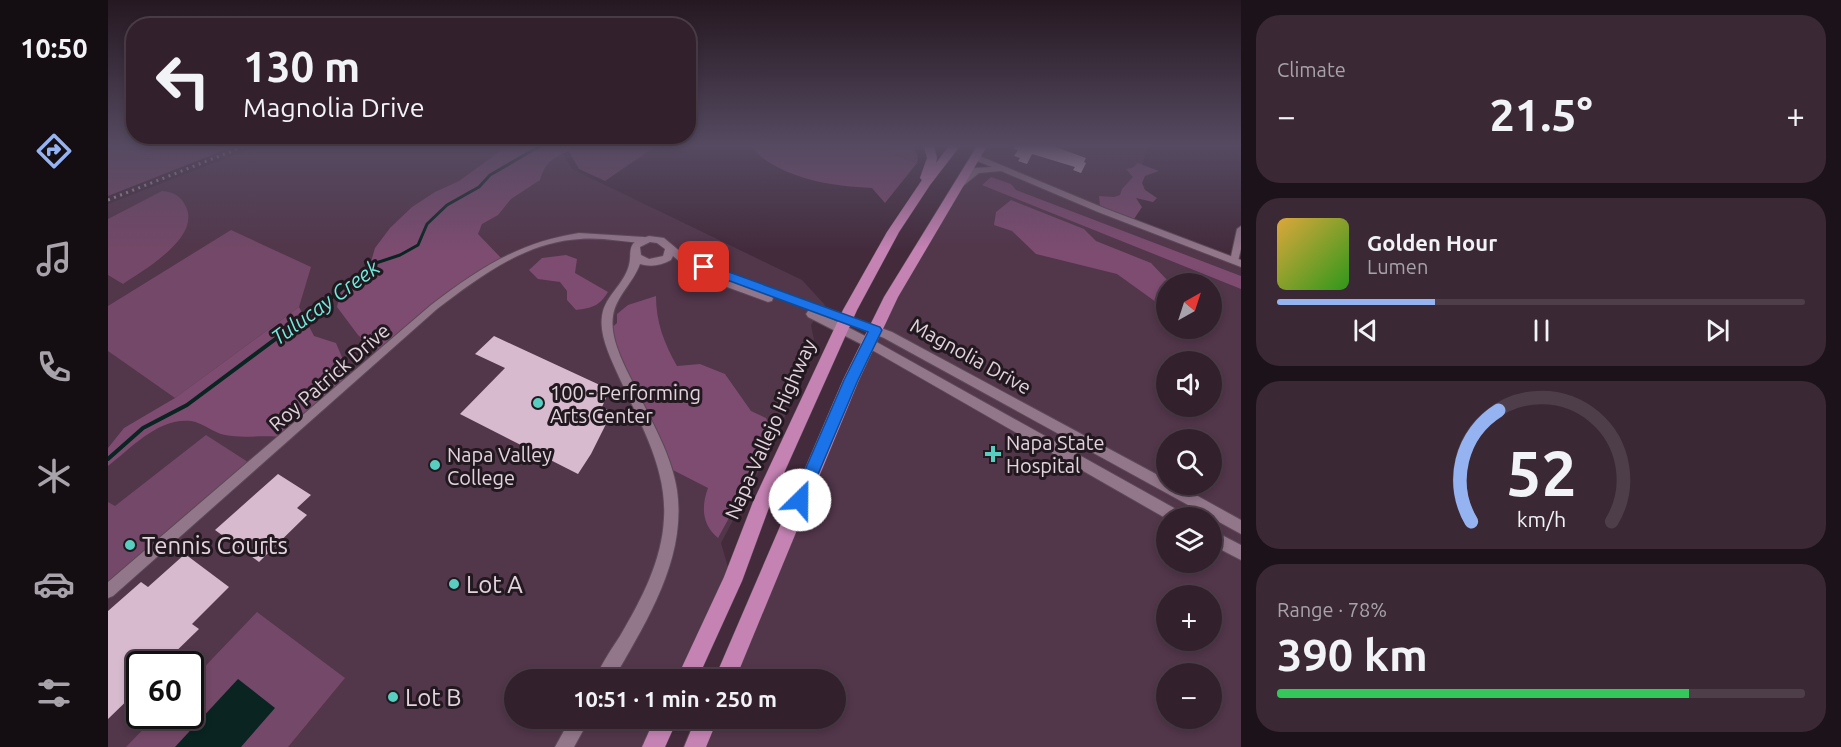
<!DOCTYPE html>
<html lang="en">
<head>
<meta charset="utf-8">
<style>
	body { margin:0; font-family:Ubuntu,sans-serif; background:#3a2835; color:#f1f3f6; height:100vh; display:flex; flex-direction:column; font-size:22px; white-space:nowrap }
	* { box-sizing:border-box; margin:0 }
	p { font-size:20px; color:#a8a3aa }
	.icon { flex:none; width:33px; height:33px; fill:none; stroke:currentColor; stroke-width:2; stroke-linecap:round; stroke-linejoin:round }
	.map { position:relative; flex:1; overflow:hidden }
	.sheet { display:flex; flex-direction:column; gap:15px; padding:15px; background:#1c1219; width:600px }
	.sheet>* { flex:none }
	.banner { position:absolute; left:18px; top:18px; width:570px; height:126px; border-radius:24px; box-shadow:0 3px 9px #0003,0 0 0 2px #4d3e49; background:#32202d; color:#f1f3f6; overflow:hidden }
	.needle { width:39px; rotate:39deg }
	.fabs { position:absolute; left:1048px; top:273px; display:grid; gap:12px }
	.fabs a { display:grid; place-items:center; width:66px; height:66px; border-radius:50%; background:#32202d; box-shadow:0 3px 9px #0003,0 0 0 2px #4d3e49; font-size:30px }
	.speed { position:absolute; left:18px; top:651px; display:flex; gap:12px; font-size:30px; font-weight:700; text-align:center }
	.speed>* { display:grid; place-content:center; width:78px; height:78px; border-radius:50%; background:#32202d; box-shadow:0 3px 9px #0003,0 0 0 2px #4d3e49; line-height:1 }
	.speed .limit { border:3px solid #111; border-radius:9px; background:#fff; color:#111 }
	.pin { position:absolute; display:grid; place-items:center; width:51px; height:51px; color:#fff; margin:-26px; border-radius:12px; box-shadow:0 3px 9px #0006 }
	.me { position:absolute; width:66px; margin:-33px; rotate:23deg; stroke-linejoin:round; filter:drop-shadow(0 0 4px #0008) }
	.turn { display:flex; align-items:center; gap:21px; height:126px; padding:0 18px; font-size:27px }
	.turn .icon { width:78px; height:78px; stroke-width:2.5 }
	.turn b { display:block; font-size:42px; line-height:51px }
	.big { font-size:45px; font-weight:700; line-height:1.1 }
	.sheet .tile { flex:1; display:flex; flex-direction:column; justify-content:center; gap:9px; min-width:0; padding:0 21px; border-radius:24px; background:#3a2835 }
	.sheet .dial { align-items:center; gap:0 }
	.dial svg { height:156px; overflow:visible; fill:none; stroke:#4d3e49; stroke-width:7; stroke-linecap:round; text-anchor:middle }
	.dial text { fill:#f1f3f6; stroke:none }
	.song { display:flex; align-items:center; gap:18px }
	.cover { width:72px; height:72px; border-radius:9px; background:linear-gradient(135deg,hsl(40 70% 55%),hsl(110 70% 35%)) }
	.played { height:6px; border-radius:3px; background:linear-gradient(90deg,#95b2f1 30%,#4d3e49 30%) }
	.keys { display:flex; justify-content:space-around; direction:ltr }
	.heat { display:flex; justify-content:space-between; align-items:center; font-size:33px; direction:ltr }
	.charge { height:9px; border-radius:4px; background:linear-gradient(90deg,#34c759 78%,#4d3e49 0) }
	.trip { position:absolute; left:396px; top:669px; width:342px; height:60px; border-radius:30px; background:#32202d; box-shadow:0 3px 9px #0003,0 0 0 2px #4d3e49; font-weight:700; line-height:60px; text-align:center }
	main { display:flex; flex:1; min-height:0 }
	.tab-bar { display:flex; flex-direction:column; width:108px; justify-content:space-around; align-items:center; background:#140d12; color:#a8a3aa }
	.tab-bar .icon { width:42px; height:42px }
	.tab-bar .on { color:#95b2f1 }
	.tab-bar b { font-size:27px; color:#f1f3f6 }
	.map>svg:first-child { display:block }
	.built { fill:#52364a; fill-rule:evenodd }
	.green { fill:#744868 }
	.forest { fill:#7d4c70 }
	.water { fill:#092421 }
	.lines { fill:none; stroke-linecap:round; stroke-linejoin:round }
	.stream-far1 { stroke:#092421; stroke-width:3 }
	.stream { stroke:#092421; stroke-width:4 }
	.building { fill:#d8bacf }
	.minor-casing { stroke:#5d4957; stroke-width:2 }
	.tertiary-casing { stroke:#5d4957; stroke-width:2 }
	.primary-casing { stroke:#5d4957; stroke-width:1 }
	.minor { fill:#92768a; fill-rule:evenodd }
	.tertiary { fill:#92768a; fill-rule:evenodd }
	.primary { fill:#c583b4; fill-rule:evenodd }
	.rail { stroke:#ab99a5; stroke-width:3; stroke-dasharray:2 4.5; stroke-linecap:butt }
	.route { fill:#1a73e8; stroke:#114b97; stroke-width:1.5 }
	.poi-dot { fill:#58cec0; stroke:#22181f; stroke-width:2 }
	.labels { text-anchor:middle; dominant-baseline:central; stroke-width:6; stroke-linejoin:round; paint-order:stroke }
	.street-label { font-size:20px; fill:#e2d3dd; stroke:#22181f }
	.poi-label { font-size:20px; fill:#e2d3dd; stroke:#22181f; text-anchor:start }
	.water-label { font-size:21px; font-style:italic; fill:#70ecdd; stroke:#22181f }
	.near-poi-label { font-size:24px; fill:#e2d3dd; stroke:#22181f; text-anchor:start }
</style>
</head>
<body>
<main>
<nav class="tab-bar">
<b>10:50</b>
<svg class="icon on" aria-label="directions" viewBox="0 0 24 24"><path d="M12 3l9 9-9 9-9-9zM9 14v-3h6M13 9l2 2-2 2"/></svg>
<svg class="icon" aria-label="music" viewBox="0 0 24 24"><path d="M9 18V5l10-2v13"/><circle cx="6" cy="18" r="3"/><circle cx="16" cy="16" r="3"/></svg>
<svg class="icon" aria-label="phone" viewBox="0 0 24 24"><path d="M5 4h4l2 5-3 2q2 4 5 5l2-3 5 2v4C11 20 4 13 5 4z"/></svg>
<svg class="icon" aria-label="climate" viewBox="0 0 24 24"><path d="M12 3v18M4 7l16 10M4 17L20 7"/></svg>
<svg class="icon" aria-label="car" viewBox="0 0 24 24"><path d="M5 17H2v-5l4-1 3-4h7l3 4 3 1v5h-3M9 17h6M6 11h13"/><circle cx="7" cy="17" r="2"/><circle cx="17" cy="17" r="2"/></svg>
<svg class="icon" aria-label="filters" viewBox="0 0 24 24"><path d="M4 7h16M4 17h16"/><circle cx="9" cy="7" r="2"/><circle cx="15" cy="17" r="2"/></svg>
</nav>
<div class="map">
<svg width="1133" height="747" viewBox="0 0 1133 747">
	<rect width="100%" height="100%" fill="#432b3c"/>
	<g class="built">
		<path d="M149 146H451L464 169 694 280 717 305 703 325 706 340 669 437 613 543 624 581 578 679 406 680V718L559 719 545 747H0V204ZM32 664H82V716H32Z"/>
		<path d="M874 146H1040L1018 219 1133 264V747H587L599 719 728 718V680L616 679 783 297 864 173 882 169 906 174 867 157ZM1059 284H1104V328H1059ZM1059 362H1104V406H1059ZM1059 440H1104V484H1059ZM1059 518H1104V562H1059ZM1059 596H1104V640H1059ZM1059 674H1104V718H1059Z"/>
	</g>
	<g class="green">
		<polygon points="0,146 127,146 0,196"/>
		<polygon points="462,146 548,146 497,181 471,169 461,151"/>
		<path d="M755 146H803C808 152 811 155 809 163L776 151Z"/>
		<path d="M54 191C65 192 72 195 77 205 95 236 36 270 15 284L0 275V219Z"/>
		<polygon points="123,230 203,267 191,307 67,398 0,351 0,306"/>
		<polygon points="98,435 140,462 0,584 0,502 7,506"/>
		<polygon points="149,612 237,678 180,747 18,747 48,716 82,716 83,681"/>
	</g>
	<g class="forest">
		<path d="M407 146H462L461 151C445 157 436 164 432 180L403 199 390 215 374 224 370 234 395 260 363 279 273 356 250 335 229 307 233 290 262 265 267 248 282 228 304 207 327 192 351 181 395 149Z"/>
		<path d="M643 146H755L776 151 809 163 777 203 764 188C726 186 688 181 656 159 651 156 648 150 643 146Z"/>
		<polygon points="1030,163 1051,171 1037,176 1034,183 1037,190 1049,198 1045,202 1028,198 1034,207 1026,219 992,206 991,196 1006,197 1012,195 1014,189 1025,177 1018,169 1024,168"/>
		<polygon points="883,177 903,184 908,190 1133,276 1133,289 874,185"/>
		<polygon points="903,200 976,229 988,241 1043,263 1062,283 1059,284 1059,310 1009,274 928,254 904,231 886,225 888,212"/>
		<path d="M458 255 469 259 467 273 500 292C491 306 485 308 468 310L459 300V291L452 282 430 279 421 270 434 258Z"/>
		<path d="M548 296C548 322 556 343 569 366L592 364 617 374 643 411 658 418 666 436 610 538C594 525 593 507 600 488L555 465 500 331 509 323V314L520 305Z"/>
		<path d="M191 307 206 336 228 343 244 381 177 438C157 434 137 439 117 435 106 433 95 423 83 421 51 417 23 448 0 466V448L16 428 67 398Z"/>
	</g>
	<polygon class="water" points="130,679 167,708 133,747 67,747"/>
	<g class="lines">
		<polyline class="stream-far1" points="222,299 262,265 292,255 310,245 319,224 339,205 371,187 382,175 432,146"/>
		<polyline class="stream" points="0,459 35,428 79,405 224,297"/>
	</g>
	<g class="building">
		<polygon points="906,146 945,146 978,158 976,162 978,163 973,173 965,170 967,167 924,154 919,164 910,161 912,158 906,156 910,150 906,149"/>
		<polygon points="386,336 494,386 489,393 498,398 494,407 504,412 483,454 470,474 352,414 397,368 367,354"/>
		<polygon points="170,474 203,495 189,508 199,515 151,562 107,530"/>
		<polygon points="77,554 121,587 84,624 91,629 55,664 32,664 32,688 0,719 0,611 33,582 40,587"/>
	</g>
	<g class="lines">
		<g class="minor-casing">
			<g id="minor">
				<polygon points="1133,226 1133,249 1130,261 1126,264 1122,261 1129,229"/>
				<path d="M471 233 536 237 540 240 536 243C515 242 493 237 472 239 417 242 371 277 329 309L5 596 0 598V582L323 305C370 269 411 242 471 233Z"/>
			</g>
		</g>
		<g class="tertiary-casing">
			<g id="tertiary">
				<polygon points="867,154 996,208 1133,260 1133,267 990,212 893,171 871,173 855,186 849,186 849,182 866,168 884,167 864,159 863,157"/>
				<path d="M541 236 556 238 580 258 784 332 1059 480V484H1068L1133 520V534L776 338 708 311 765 340 1075 513 1077 518H1059V519L757 346 700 317 698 314 700 311H707L664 295 665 298 664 301 660 302 619 287 618 284 623 281 572 262 565 256 563 260C552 266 543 267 532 264 526 282 508 296 505 316 501 342 521 373 532 397 546 426 564 457 569 490 579 559 538 622 505 680H487C493 664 503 650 512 636 533 600 554 561 556 518 559 468 531 421 511 377 503 359 491 336 494 316 496 299 511 288 518 273 528 253 513 243 541 236ZM542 242 549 243 557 249 555 256 541 259 533 255 532 247Z"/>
				<polygon points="1104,530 1133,545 1133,560 1104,545"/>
				<polygon points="463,718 482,718 466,747 447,747"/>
			</g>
		</g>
		<g class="primary-casing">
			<g id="primary">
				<polygon points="816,146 826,146 829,158 828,163 841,146 852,146 822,185 791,232 749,310 663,502 634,581 589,680 568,680 616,577 645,502 735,310 779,232 814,180 812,178 819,158"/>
				<polygon points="869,146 879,146 790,297 751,380 627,680 606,680 735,380 776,297"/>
				<polygon points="547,718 570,718 557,747 534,747"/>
				<polygon points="588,718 610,718 598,747 576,747"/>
			</g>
		</g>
		<use href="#minor" class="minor"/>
		<use href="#tertiary" class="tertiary"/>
		<use href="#primary" class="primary"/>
		<polyline class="rail" points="0,200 137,146"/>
	</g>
	<linearGradient id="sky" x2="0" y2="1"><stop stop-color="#251821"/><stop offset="0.58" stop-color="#554a61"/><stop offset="1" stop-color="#554a61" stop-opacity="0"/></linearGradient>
	<rect width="1133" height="251" fill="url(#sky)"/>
	<polygon class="route" points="596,263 772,327 774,330 750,380 697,505 692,507 686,505 684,500 736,380 760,332 592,270 592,264"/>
	<g class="poi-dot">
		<circle cx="430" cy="403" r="6"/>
		<path d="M882 445h6v6h6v6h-6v6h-6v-6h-6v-6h6z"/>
		<circle cx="327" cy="465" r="6"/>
		<circle cx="22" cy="545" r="6"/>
		<circle cx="346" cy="584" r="6"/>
		<circle cx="285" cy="697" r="6"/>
	</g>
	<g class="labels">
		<g class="street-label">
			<text transform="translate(863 356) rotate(29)">Magnolia Drive</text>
			<text transform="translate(221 377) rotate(-41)">Roy Patrick Drive</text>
			<text transform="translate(662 429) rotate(-66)">Napa-Vallejo Highway</text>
		</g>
		<g class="poi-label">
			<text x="442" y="392">100 - Performing<tspan x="442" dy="23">Arts Center</tspan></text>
			<text x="898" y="442">Napa State<tspan x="898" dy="23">Hospital</tspan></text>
			<text x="339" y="454">Napa Valley<tspan x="339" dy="23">College</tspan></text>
		</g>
		<g class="water-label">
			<text transform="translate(217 302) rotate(-36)">Tulucay Creek</text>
		</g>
		<g class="near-poi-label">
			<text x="34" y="545">Tennis Courts</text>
			<text x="358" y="584">Lot A</text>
			<text x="297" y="697">Lot B</text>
		</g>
	</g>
</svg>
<div class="fabs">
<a><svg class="needle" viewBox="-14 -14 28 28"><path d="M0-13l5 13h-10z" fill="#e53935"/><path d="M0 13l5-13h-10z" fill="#a8a3aa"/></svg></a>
<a><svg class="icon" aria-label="sound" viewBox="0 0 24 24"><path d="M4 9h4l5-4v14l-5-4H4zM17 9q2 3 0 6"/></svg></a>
<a><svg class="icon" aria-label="search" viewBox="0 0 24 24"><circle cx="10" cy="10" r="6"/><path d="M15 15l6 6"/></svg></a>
<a><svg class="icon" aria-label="layers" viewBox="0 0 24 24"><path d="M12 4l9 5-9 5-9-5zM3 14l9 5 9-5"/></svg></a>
<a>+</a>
<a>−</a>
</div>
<div class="speed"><div class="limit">60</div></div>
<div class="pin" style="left:596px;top:267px;background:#d93025"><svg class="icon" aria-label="arrive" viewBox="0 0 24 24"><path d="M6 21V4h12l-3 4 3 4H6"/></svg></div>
<svg class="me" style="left:692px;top:500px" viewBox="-20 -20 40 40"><circle r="19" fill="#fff"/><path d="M0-13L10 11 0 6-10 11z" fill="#1a73e8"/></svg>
<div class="trip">10:51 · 1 min · 250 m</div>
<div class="banner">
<div class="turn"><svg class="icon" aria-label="left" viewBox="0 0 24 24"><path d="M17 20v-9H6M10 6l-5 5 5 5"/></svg><div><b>130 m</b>Magnolia Drive</div></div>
</div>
</div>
<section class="sheet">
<div class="tile"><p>Climate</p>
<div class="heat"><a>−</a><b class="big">21.5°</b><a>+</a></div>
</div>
<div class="tile">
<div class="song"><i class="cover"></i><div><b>Golden Hour</b><p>Lumen</p></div></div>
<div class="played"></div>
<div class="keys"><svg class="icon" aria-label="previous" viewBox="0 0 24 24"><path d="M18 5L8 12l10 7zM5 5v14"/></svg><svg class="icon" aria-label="pause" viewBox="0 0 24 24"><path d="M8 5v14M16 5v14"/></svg><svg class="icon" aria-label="next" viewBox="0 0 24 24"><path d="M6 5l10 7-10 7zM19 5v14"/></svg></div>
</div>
<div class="tile dial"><svg viewBox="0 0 100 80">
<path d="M14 69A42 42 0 1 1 86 69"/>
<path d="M14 69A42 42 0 0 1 28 12" stroke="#95b2f1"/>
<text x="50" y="56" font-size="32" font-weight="700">52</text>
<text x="50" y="72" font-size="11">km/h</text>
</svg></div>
<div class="tile"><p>Range · 78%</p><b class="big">390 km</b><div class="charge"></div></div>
</section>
</main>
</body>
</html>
